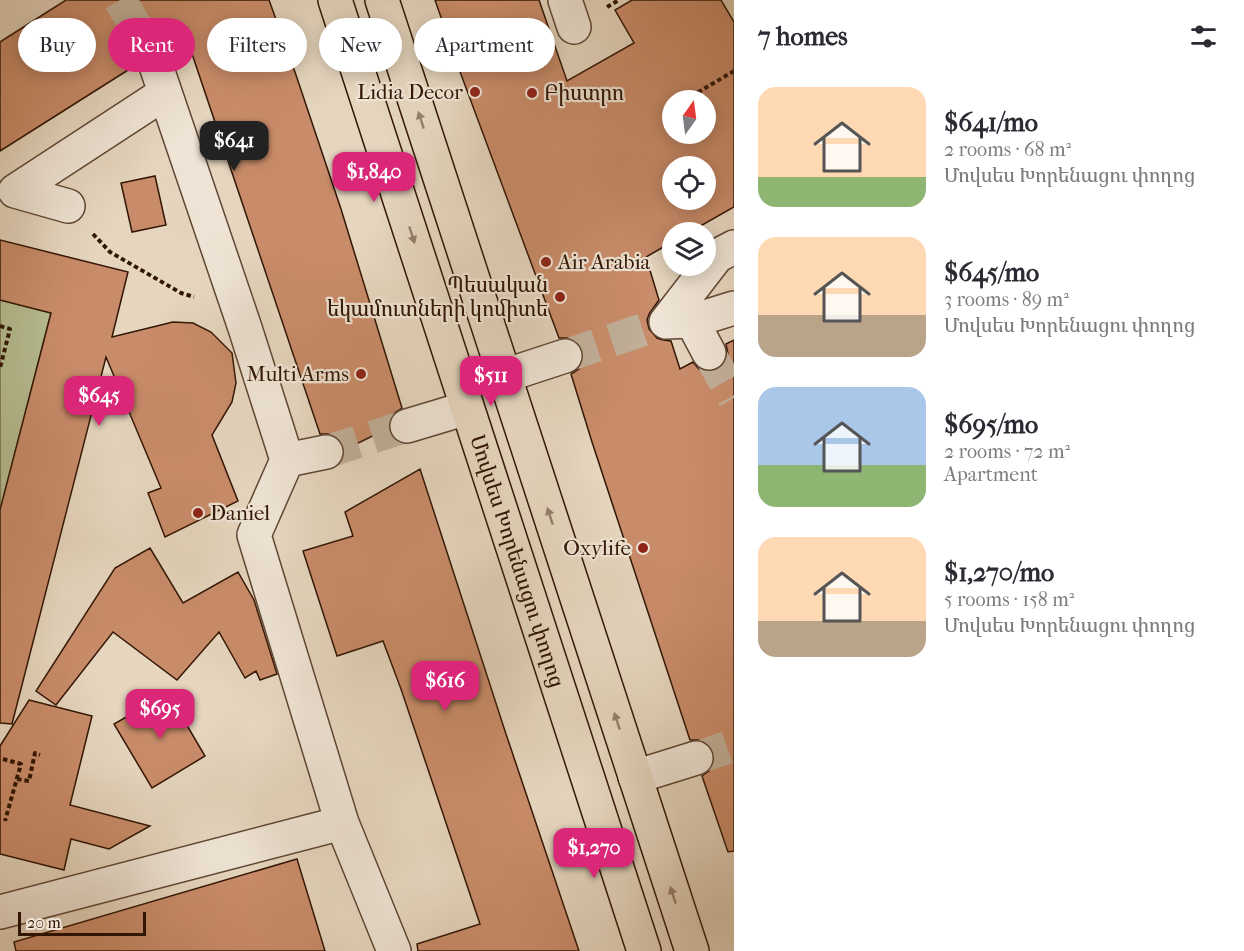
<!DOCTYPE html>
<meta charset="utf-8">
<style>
:root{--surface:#fff;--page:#f2f2f3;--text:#2b2b33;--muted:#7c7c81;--accent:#db2777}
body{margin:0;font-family:"IM FELL French Canon","Noto Serif Armenian",serif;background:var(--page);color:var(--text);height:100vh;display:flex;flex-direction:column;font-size:22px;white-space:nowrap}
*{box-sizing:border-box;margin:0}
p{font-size:20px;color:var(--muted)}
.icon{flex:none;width:33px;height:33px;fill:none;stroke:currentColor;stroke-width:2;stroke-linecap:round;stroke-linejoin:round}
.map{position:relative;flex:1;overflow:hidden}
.sheet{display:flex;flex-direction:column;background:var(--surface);width:510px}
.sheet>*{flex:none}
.guide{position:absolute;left:18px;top:18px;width:570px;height:54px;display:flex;gap:12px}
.needle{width:39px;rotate:14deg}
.controls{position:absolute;left:662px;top:90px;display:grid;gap:12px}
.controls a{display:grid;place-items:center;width:54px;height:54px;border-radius:50%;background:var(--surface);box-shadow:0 3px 15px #0003;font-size:30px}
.scale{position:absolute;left:18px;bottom:15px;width:128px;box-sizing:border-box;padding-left:6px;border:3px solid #321604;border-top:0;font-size:16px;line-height:21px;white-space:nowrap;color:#321604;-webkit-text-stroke:4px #efe4d5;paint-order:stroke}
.price{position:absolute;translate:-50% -51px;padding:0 14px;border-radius:12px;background:var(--accent);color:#fff;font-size:20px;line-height:39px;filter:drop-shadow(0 2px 3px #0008)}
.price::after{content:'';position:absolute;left:50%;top:36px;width:18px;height:14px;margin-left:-9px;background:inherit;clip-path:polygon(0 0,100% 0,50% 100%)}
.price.selected{background:#222;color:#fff}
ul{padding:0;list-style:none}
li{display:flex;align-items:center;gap:18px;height:150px;padding:0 24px}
li span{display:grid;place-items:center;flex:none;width:168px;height:120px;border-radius:18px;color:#555}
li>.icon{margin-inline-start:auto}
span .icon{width:72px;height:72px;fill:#fffc;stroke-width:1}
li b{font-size:26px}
h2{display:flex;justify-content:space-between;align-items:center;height:72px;padding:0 24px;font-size:26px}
.pill{padding:0 21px;border-radius:27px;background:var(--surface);box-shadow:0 3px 15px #0003;font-size:21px;line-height:54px}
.pill.selected{background:var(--accent);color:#fff}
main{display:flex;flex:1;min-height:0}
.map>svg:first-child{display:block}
</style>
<main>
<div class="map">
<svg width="734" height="951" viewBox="0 0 734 951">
<rect width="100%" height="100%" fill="#e6d6bf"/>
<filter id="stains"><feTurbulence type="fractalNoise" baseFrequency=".00333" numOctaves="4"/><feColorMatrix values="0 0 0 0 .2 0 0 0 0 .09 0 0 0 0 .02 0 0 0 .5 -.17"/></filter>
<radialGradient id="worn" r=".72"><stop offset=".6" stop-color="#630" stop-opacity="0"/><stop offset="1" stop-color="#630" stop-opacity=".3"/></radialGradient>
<!-- green -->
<path fill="#b6bd91" stroke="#746a4a" stroke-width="1.5" d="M 0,300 L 51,313 L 0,510 Z"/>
<!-- building -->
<path fill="#c98c6a" stroke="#321604" stroke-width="1.5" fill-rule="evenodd" d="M 66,0 L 269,0 L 296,75 L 341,209 L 402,408 L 393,414 L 389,421 L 389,428 L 344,450 L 340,439 L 331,434 L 320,434 L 185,33 L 167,44 L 164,40 L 156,36 L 145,37 L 138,42 L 134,50 L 136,65 L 0,151 L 0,42 Z
M 435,0 L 539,0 L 567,81 L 634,43 L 615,10 L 632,0 L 721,0 L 734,22 L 734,207 L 690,232 L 672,232 L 672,242 L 646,257 L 659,300 L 649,314 L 647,320 L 649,329 L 657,338 L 663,340 L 671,341 L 680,369 L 693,362 L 699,369 L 708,372 L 718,369 L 725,363 L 728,354 L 726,344 L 734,340 L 734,851 L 728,852 L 702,776 L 709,771 L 714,763 L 714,752 L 708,744 L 701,740 L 690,740 L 592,442 L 571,374 L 579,369 L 583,360 L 583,350 L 577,342 L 569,338 L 559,338 L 459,69 ZM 672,100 L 705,100 L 705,134 L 672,134 ZM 672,166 L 705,166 L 705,200 L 672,200 Z
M 155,176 L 166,225 L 132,232 L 121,183 Z
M 0,240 L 128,272 L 112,337 L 173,322 L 193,323 L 211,332 L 232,353 L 236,383 L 232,402 L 212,435 L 238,501 L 165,537 L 148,493 L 161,488 L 106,357 L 12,724 L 0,723 L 0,510 L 51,313 L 0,300 Z
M 420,469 L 505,731 L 579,951 L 418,951 L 417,944 L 480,924 L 401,689 L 383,641 L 337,656 L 303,551 L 353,536 L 345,512 Z
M 150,548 L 183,603 L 238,572 L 254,600 L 277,674 L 260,680 L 256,671 L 245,678 L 219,632 L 177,680 L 113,632 L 56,705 L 36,691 L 115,568 Z
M 168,693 L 205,756 L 152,788 L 114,724 Z
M 29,700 L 92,716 L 70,805 L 150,826 L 109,849 L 71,839 L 64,870 L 0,854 L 0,746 Z
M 297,859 L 325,951 L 16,951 L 14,942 Z"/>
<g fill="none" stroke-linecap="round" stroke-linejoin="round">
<!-- minor-tunnel -->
<path stroke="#c2b09a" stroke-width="33" stroke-dasharray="33 16" stroke-linecap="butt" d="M 120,0 L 152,54
M 709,353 L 734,398
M 565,356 L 666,322
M 326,452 L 407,426
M 696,758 L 734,745"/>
<defs>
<path id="minor" d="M 565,0 L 574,27
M 152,54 L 245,328 L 287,460
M 68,206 L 15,191 L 165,93
M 692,321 L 709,353
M 666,322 L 717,256 L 734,247
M 666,322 L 692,321 L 734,308
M 504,376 L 565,356
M 407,426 L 467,408
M 326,452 L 287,460 L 254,535 L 342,823 L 394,951
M 635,777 L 696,758
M 0,912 L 342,823"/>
<g id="major">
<path id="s1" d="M 335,0 L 644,951"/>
<path d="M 382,0 L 692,951"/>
</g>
</defs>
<!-- minor casing -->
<use href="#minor" stroke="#5f4633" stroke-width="36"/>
<!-- major casing -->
<use href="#major" stroke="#321604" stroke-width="36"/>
<!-- path -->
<path stroke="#321604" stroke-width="4" stroke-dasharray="4.5 3" stroke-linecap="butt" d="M 607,7 L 619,0
M 685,100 L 734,71
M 664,113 L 672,108
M 93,234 L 110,252 L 181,293 L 194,297
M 0,326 L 10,329 L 0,368
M 3,759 L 21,764 L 5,821
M 17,779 L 29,781 L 35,753 L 40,755"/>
<!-- minor -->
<use href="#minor" stroke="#efe4d5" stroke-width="33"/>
<!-- major -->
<use href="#major" stroke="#e6d6bf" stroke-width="33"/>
</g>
<!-- one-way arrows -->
<defs><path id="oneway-solid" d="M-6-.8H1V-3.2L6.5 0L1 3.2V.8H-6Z" transform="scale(1.5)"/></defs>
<g fill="#95806b">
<use href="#oneway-solid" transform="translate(421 120) rotate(-108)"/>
<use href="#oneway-solid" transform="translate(412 235) rotate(72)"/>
<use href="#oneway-solid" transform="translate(550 516) rotate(-108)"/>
<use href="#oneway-solid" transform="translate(617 721) rotate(-108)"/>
<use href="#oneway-solid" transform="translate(673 895) rotate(-108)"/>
</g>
<!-- markers -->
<g fill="#8f2418" stroke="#efe4d5" stroke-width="2">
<circle cx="475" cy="92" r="6"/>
<circle cx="532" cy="93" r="6"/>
<circle cx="546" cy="262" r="6"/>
<circle cx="560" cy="297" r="6"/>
<circle cx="361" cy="374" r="6"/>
<circle cx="198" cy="513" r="6"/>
<circle cx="643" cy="548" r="6"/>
</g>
<g text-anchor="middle" stroke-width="4.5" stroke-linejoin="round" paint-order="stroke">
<!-- poi labels -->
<g font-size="21" fill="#321604" stroke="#efe4d5" text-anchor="end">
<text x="463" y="99">Lidia Decor</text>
<text x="544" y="100" text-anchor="start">Բիստրո</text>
<text x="558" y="269" text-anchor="start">Air Arabia</text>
<text x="548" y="292">Պեսական<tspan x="548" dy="24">եկամուտների կոմիտե</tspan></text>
<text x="349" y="381">Multi Arms</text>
<text x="210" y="520" text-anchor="start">Daniel</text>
<text x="631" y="555">Oxylife</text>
</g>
<!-- street labels -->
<g font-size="21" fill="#321604" stroke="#efe4d5">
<text dy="7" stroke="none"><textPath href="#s1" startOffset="590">Մովսես Խորենացու փողոց</textPath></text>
</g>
</g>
<rect width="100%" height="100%" filter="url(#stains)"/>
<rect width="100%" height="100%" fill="url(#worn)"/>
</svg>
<div class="controls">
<a><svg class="needle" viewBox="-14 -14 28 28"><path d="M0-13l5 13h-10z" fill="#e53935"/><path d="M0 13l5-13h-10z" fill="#7c7c81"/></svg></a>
<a><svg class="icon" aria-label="locate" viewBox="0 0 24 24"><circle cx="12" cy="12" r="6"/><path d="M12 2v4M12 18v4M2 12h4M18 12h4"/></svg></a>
<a><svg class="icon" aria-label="layers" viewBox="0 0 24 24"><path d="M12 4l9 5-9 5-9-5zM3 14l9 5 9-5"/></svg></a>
</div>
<div class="scale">20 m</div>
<b class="price selected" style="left:234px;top:172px">$641</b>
<b class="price" style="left:374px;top:203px">$1,840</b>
<b class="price" style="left:491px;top:407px">$511</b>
<b class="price" style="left:99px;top:427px">$645</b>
<b class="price" style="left:445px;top:712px">$616</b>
<b class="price" style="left:160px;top:740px">$695</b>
<b class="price" style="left:594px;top:879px">$1,270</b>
<div class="guide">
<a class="pill">Buy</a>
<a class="pill selected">Rent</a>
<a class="pill">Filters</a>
<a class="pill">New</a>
<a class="pill">Apartment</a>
</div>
</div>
<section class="sheet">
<h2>7 homes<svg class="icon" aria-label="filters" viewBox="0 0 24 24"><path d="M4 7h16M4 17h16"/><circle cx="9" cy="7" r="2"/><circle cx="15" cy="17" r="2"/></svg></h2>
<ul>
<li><span style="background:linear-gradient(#ffd9b3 75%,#8fb573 0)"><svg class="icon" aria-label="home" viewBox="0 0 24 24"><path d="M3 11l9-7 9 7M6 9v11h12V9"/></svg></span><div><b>$641/mo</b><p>2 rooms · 68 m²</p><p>Մովսես Խորենացու փողոց</p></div></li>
<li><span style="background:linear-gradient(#ffd9b3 65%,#b9a48a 0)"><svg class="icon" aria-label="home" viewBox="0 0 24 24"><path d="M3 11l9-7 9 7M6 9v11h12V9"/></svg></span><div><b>$645/mo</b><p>3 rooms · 89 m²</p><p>Մովսես Խորենացու փողոց</p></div></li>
<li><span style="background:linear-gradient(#a9c7e8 65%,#8fb573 0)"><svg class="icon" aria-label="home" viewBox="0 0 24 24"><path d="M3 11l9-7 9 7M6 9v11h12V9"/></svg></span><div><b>$695/mo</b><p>2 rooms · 72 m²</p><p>Apartment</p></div></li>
<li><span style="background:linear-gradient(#ffd9b3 70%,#b9a48a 0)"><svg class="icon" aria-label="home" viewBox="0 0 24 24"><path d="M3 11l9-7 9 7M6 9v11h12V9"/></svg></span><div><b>$1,270/mo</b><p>5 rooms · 158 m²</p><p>Մովսես Խորենացու փողոց</p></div></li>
</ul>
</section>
</main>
